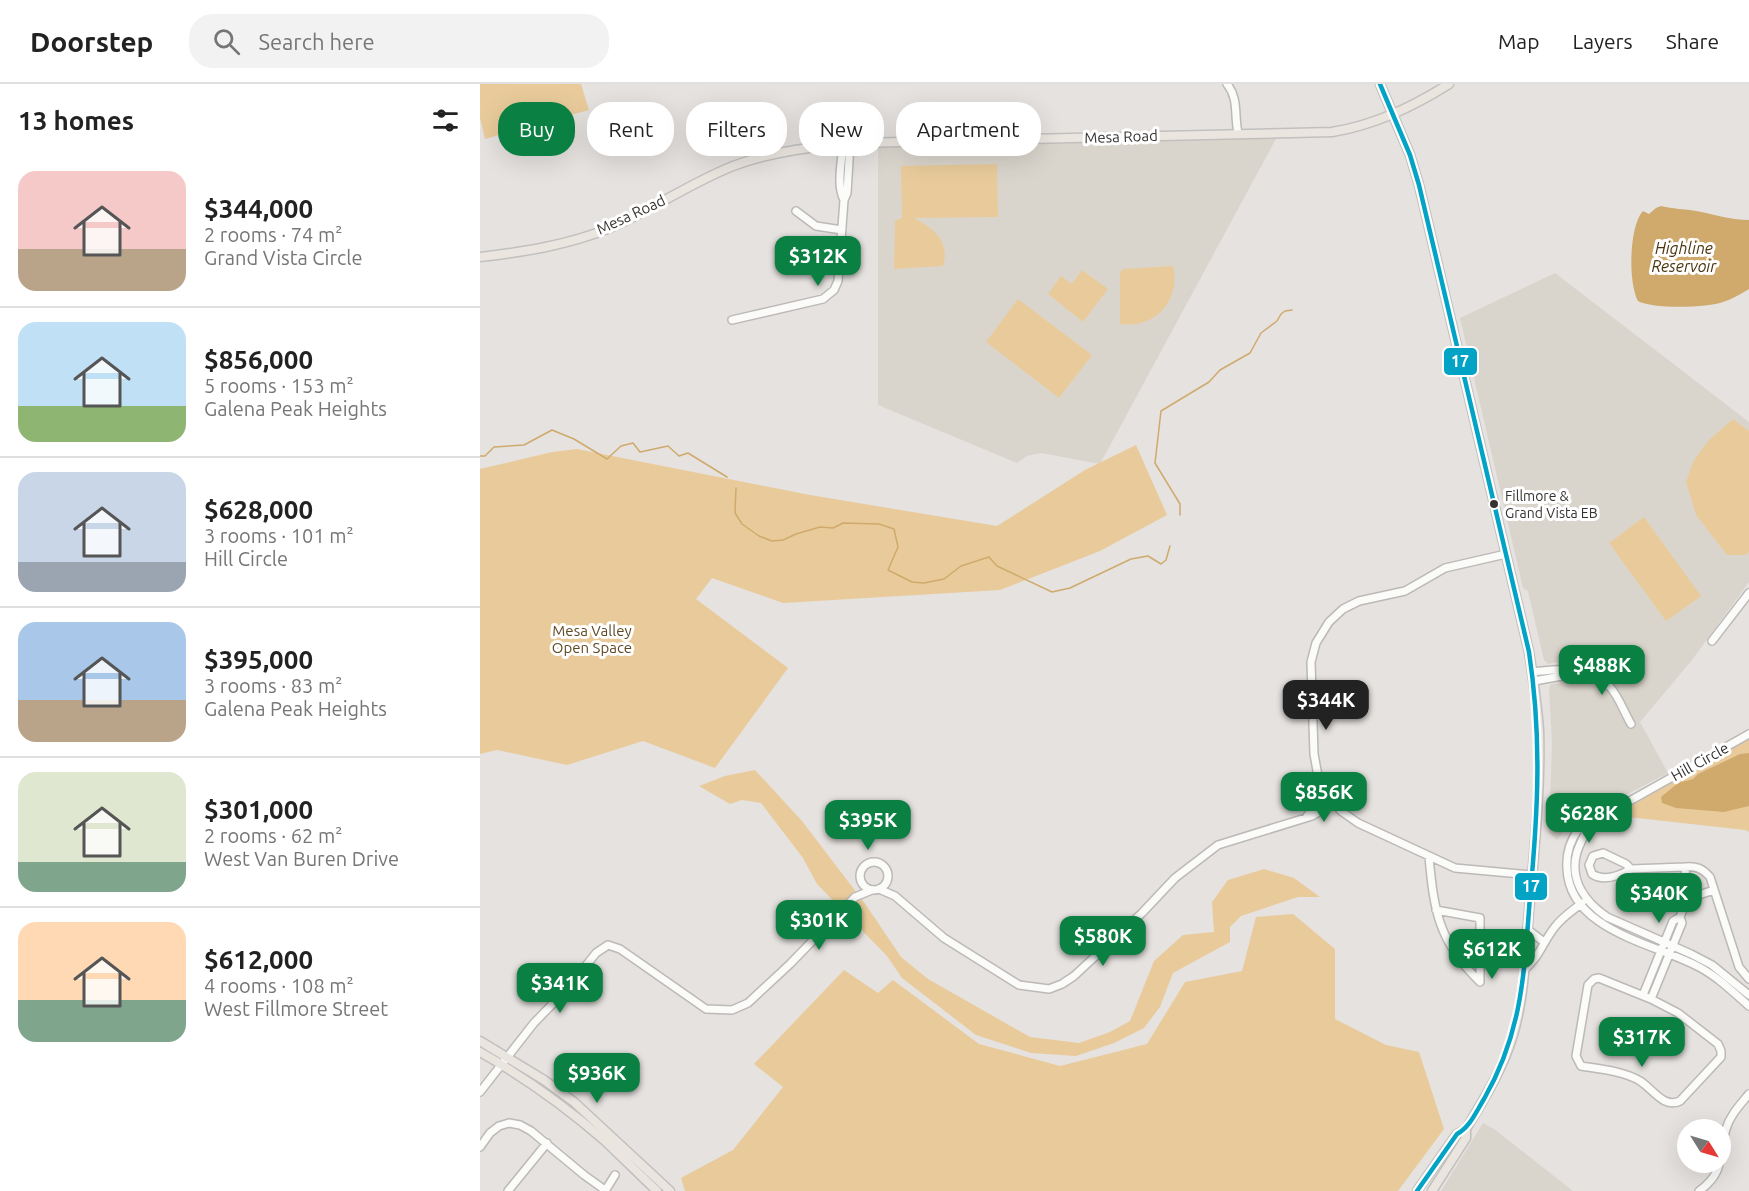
<!DOCTYPE html>
<meta charset="utf-8">
<style>
:root{--surface:#fff;--page:#f2f2f2;--text:#222;--muted:#767676;--line:#e0e0e0;--accent:#0b8043}
body{margin:0;font-family:Ubuntu,sans-serif;background:var(--page);color:var(--text);height:100vh;display:flex;flex-direction:column;font-size:22px;white-space:nowrap}
*{box-sizing:border-box;margin:0}
p{font-size:20px;color:var(--muted)}
.icon{flex:none;width:33px;height:33px;fill:none;stroke:currentColor;stroke-width:2;stroke-linecap:round;stroke-linejoin:round}
.map{position:relative;flex:1;overflow:hidden}
.side{display:flex;flex-direction:column;background:var(--surface);width:480px}
.side>*{flex:none}
.guide{position:absolute;left:18px;top:18px;width:570px;height:54px;display:flex;gap:12px}
.needle{width:39px;rotate:127deg}
.tools{position:absolute;left:1197px;top:1035px;display:grid;gap:12px}
.tools a{display:grid;place-items:center;width:54px;height:54px;border-radius:50%;background:var(--surface);box-shadow:0 6px 24px #0002;font-size:30px}
.price{position:absolute;translate:-50% -51px;padding:0 14px;border-radius:12px;background:var(--accent);color:#fff;font-size:20px;line-height:39px;filter:drop-shadow(0 2px 3px #0008)}
.price::after{content:'';position:absolute;left:50%;top:36px;width:18px;height:14px;margin-left:-9px;background:inherit;clip-path:polygon(0 0,100% 0,50% 100%)}
.price.on{background:#222;color:#fff}
ul{padding:0;list-style:none}
li{display:flex;align-items:center;gap:18px;height:150px;padding:0 18px}
li+li{border-top:2px solid var(--line)}
li span{display:grid;place-items:center;flex:none;width:168px;height:120px;border-radius:18px;color:#555}
li>.icon{margin-inline-start:auto}
span .icon{width:72px;height:72px;fill:#fffc;stroke-width:1}
li b{font-size:26px}
h2{display:flex;justify-content:space-between;align-items:center;height:72px;padding:0 18px;font-size:26px}
.tag{padding:0 21px;border-radius:24px;background:var(--surface);box-shadow:0 6px 24px #0002;font-size:21px;line-height:54px}
.tag.on{background:var(--accent);color:#fff}
header{display:flex;align-items:center;gap:36px;box-sizing:border-box;height:84px;padding:0 30px;background:var(--surface);border-bottom:2px solid var(--line)}
header strong{font-size:28px}
nav{display:flex;gap:33px;margin-inline-start:auto;font-size:21px}
.search{width:420px;height:54px;background:var(--page);display:flex;align-items:center;gap:15px;box-sizing:border-box;padding:0 21px;border-radius:24px;color:var(--muted);font-size:22px}
main{display:flex;flex:1;min-height:0}
.map>svg:first-child{display:block}
</style>
<header>
<strong>Doorstep</strong>
<div class="search"><svg class="icon" aria-label="search" viewBox="0 0 24 24"><circle cx="10" cy="10" r="6"/><path d="M15 15l6 6"/></svg>Search here</div>
<nav><a>Map</a><a>Layers</a><a>Share</a></nav>
</header>
<main>
<section class="side">
<h2>13 homes<svg class="icon" aria-label="filters" viewBox="0 0 24 24"><path d="M4 7h16M4 17h16"/><circle cx="9" cy="7" r="2"/><circle cx="15" cy="17" r="2"/></svg></h2>
<ul>
<li><span style="background:linear-gradient(#f6c9c9 65%,#b9a48a 0)"><svg class="icon" aria-label="home" viewBox="0 0 24 24"><path d="M3 11l9-7 9 7M6 9v11h12V9"/></svg></span><div><b>$344,000</b><p>2 rooms · 74 m²</p><p>Grand Vista Circle</p></div></li>
<li><span style="background:linear-gradient(#bfe0f5 70%,#8fb573 0)"><svg class="icon" aria-label="home" viewBox="0 0 24 24"><path d="M3 11l9-7 9 7M6 9v11h12V9"/></svg></span><div><b>$856,000</b><p>5 rooms · 153 m²</p><p>Galena Peak Heights</p></div></li>
<li><span style="background:linear-gradient(#c9d6e8 75%,#9aa5b1 0)"><svg class="icon" aria-label="home" viewBox="0 0 24 24"><path d="M3 11l9-7 9 7M6 9v11h12V9"/></svg></span><div><b>$628,000</b><p>3 rooms · 101 m²</p><p>Hill Circle</p></div></li>
<li><span style="background:linear-gradient(#a9c7e8 65%,#b9a48a 0)"><svg class="icon" aria-label="home" viewBox="0 0 24 24"><path d="M3 11l9-7 9 7M6 9v11h12V9"/></svg></span><div><b>$395,000</b><p>3 rooms · 83 m²</p><p>Galena Peak Heights</p></div></li>
<li><span style="background:linear-gradient(#dfe7d0 75%,#7fa58c 0)"><svg class="icon" aria-label="home" viewBox="0 0 24 24"><path d="M3 11l9-7 9 7M6 9v11h12V9"/></svg></span><div><b>$301,000</b><p>2 rooms · 62 m²</p><p>West Van Buren Drive</p></div></li>
<li><span style="background:linear-gradient(#ffd9b3 65%,#7fa58c 0)"><svg class="icon" aria-label="home" viewBox="0 0 24 24"><path d="M3 11l9-7 9 7M6 9v11h12V9"/></svg></span><div><b>$612,000</b><p>4 rooms · 108 m²</p><p>West Fillmore Street</p></div></li>
</ul>
</section>
<div class="map">
<svg width="1269" height="1107" viewBox="0 0 1269 1107">
<rect width="100%" height="100%" fill="#e5e2df"/>
<!-- built -->
<path fill="#dad5cc" d="M 797,53 L 620,380 L 561,369 L 547,372 L 537,379 L 398,321 L 398,62 Z
M 1075,189 L 1269,338 L 1269,498 L 1212,576 L 1160,638 L 1188,689 L 1082,744 L 1084,747 L 1077,756 L 1069,749 L 1072,658 L 1069,604 L 1071,600 L 1080,599 L 1078,578 L 1068,580 L 1064,576 L 1048,507 L 1043,504 L 980,234 Z
M 1003,1039 L 1014,1045 L 1093,1107 L 961,1107 Z"/>
<!-- green -->
<path fill="#e9cb9b" d="M 0,0 L 101,0 L 109,26 L 5,55 L 0,34 Z
M 517,80 L 518,133 L 433,134 C 452,142 471,158 463,182 L 414,185 L 415,137 L 422,134 L 421,82 Z
M 693,182 C 701,216 676,245 640,240 L 640,188 L 643,185 Z
M 602,186 L 628,205 L 603,238 L 568,210 L 581,192 L 592,200 Z
M 538,215 L 612,271 L 579,314 L 506,258 Z
M 1253,335 L 1269,347 L 1269,468 L 1266,471 L 1247,471 L 1216,431 L 1206,398 L 1213,378 L 1228,357 Z
M 656,361 L 687,431 L 620,467 L 520,506 L 303,519 L 232,494 L 216,515 L 308,584 L 235,684 L 163,657 L 87,681 L 17,666 L 0,670 L 0,385 L 72,368 L 97,365 L 330,411 L 517,442 L 605,386 Z
M 1164,433 L 1221,512 L 1186,537 L 1129,459 Z
M 1269,655 L 1269,748 L 1265,746 L 1130,731 Z
M 275,686 L 322,737 L 386,821 L 421,873 L 448,895 L 550,953 L 599,959 L 630,948 L 650,937 L 674,877 L 703,851 L 734,848 L 732,818 L 748,796 L 784,785 L 814,794 L 840,813 L 818,813 L 761,832 L 750,843 L 750,858 L 693,889 L 680,923 L 664,944 L 634,959 L 596,972 L 551,969 L 496,951 L 422,894 L 407,872 L 337,800 L 323,774 L 281,719 L 262,716 L 250,720 L 219,702 L 245,692 Z
M 813,830 L 855,865 L 855,935 L 906,961 L 939,968 L 964,1045 L 918,1107 L 205,1107 L 201,1094 L 253,1066 L 303,1003 L 274,980 L 364,886 L 398,909 L 413,896 L 499,960 L 580,982 L 667,960 L 705,898 L 762,887 L 776,833 Z"/>
<!-- water -->
<path fill="#cfaa6c" d="M 1181,122 C 1193,125 1204,125 1216,127 C 1234,130 1250,136 1269,136 L 1269,205 C 1261,210 1252,215 1243,218 C 1228,224 1171,225 1158,217 C 1148,199 1149,142 1163,127 L 1169,130 L 1176,124 Z
M 1269,669 L 1269,722 L 1244,728 L 1196,724 L 1182,719 L 1181,713 L 1198,699 L 1213,695 L 1218,690 L 1260,670 Z"/>
<g fill="none" stroke-linecap="round" stroke-linejoin="round">
<!-- stream -->
<path stroke="#cfaa6c" stroke-width="1.5" d="M 0,372 L 5,372 L 14,363 L 44,361 L 72,346 L 94,355 L 127,375 L 141,362 L 153,359 L 160,368 L 188,362 L 199,372 L 208,369 L 247,393
M 256,404 L 255,429 L 262,440 L 279,452 L 292,457 L 303,456 L 316,450 L 340,443 L 353,444 L 363,439 L 399,440 L 414,445 L 418,463 L 408,486 L 432,498 L 444,499 L 464,495 L 481,482 L 509,473 L 517,482 L 572,508 L 590,504 L 651,475 L 668,472 L 681,480 L 686,476 L 690,462
M 700,431 L 700,420 L 675,379 L 681,327 L 729,298 L 740,286 L 770,269 L 781,249 L 797,237 L 801,230 L 805,227 L 812,226"/>
<defs>
<path id="minor" d="M 747,0 C 759,15 754,31 758,49
M 363,60 C 362,77 356,101 364,116
M 316,127 L 336,142 L 362,146
M 252,236 L 343,215 L 354,206 L 358,197 L 364,116 L 367,109 L 370,60
M 1026,470 L 965,484 L 925,507 L 879,517 L 863,525 L 849,538 L 836,559 L 831,578 L 834,670 L 838,692 L 847,711 L 861,727 L 878,739 L 975,784 L 1052,791
M 1232,557 L 1269,509
M 1052,588 C 1079,585 1111,580 1130,603 C 1139,613 1144,628 1151,640
M 1054,597 L 1082,592 L 1088,586
M 1269,650 L 1098,746 C 1090,757 1086,771 1087,785 C 1090,847 1174,859 1219,883 C 1238,893 1253,908 1269,922
M 827,732 L 831,727 L 849,714
M 1108,741 C 1105,751 1100,759 1097,768 C 1089,796 1105,818 1127,833 L 1211,870 L 1232,881 L 1269,911
M 949,773 C 954,828 959,858 1000,898 L 1000,834 L 956,826
M380 792a14 14 0 1 1 28 0a14 14 0 1 1-28 0Z
M 1151,785 C 1139,792 1124,798 1112,790 L 1109,781 L 1113,772 L 1123,769 L 1146,780 L 1151,785 L 1205,783
M 399,805 L 415,812 L 464,854 L 539,901 L 569,905 L 582,900 L 594,892 L 662,829 L 695,794 L 738,761 L 832,732 L 853,719
M 1207,815 L 1234,806
M 1047,845 L 1064,858
M 1044,886 C 1060,872 1062,860 1074,844 C 1082,833 1092,827 1102,819
M 1119,894 L 1171,915 L 1198,929 L 1238,960 L 1241,967 L 1241,973 L 1200,1017 C 1184,1025 1173,1005 1160,997 C 1144,987 1119,985 1101,982 L 1096,972 L 1108,901 L 1114,895 Z
M 1163,911 L 1193,837 L 1200,833
M 1171,915 L 1202,839 L 1200,833 L 1207,815 L 1205,783 C 1216,782 1222,784 1230,793 L 1259,883 L 1269,895
M 0,1008 L 54,939 L 89,903 L 116,869 L 128,861 L 140,865 L 226,925 L 252,926 L 268,919 L 310,880 L 375,813 L 392,806
M 0,1063 L 10,1049 L 19,1042 L 29,1039 L 40,1041 L 51,1047 L 104,1091 L 125,1106
M 28,1107 L 67,1059
M 125,1107 L 135,1091
M 1219,1107 C 1246,1088 1238,1071 1246,1045 C 1250,1031 1260,1021 1269,1010"/>
<path id="major" d="M 900,0 L 930,71 L 939,101 L 1049,568 C 1053,594 1057,619 1059,646 C 1061,706 1054,768 1049,828 C 1045,869 1045,911 1033,951 C 1023,985 1004,1015 986,1045 L 986,1054 L 952,1107
M 0,173 C 44,168 88,161 130,144 C 172,126 210,99 253,82 C 293,67 337,62 379,59 L 852,48 C 895,41 932,23 969,0
M 0,957 L 64,996 L 94,1018 L 190,1107
M 0,968 C 44,993 86,1023 124,1056 C 142,1073 159,1090 177,1107
M 937,1107 L 977,1050 L 986,1045"/>
</defs>
<!-- minor casing -->
<use href="#minor" stroke="#bcb9b7" stroke-width="10"/>
<!-- major casing -->
<use href="#major" stroke="#c2c0bf" stroke-width="11"/>
<!-- minor -->
<use href="#minor" stroke="#fbfbfa" stroke-width="7"/>
<!-- major -->
<use href="#major" stroke="#eae5df" stroke-width="8"/>
<defs>
<path id="bus-1" d="M 900,0 L 930,71 L 939,101 L 1049,568 C 1062,653 1058,728 1050,813 C 1044,888 1043,947 1004,1015 C 996,1028 990,1043 977,1050 L 937,1107"/>
</defs>
<!-- bus-1 casing -->
<use href="#bus-1" stroke="#fff" stroke-width="9"/>
<!-- bus-1 -->
<use href="#bus-1" stroke="#03a3c6" stroke-width="4.5"/>
</g>
<!-- markers -->
<circle fill="#353331" stroke="#fff" stroke-width="2" cx="1014" cy="420" r="5"/>
<g text-anchor="middle" stroke-width="6" stroke-linejoin="round" paint-order="stroke">
<!-- bus labels -->
<g font-size="14" fill="#353331" stroke="#fff" text-anchor="start">
<text x="1025" y="417">Fillmore &amp;<tspan x="1025" dy="17">Grand Vista EB</tspan></text>
</g>
<!-- street labels -->
<g font-size="15" fill="#353331" stroke="#fff">
<text transform="translate(641 53) rotate(-2)" y="5">Mesa Road</text>
<text transform="translate(151 131) rotate(-25)" y="5">Mesa Road</text>
<text transform="translate(1220 678) rotate(-29)" y="5">Hill Circle</text>
</g>
<!-- park labels -->
<g font-size="15" fill="#5f4925" stroke="#fff">
<text x="112" y="552">Mesa Valley<tspan x="112" dy="17">Open Space</tspan></text>
</g>
<!-- water labels -->
<g font-size="16" font-style="italic" fill="#49340e" stroke="#fff">
<text x="1204" y="170">Highline<tspan x="1204" dy="18">Reservoir</tspan></text>
</g>
</g>
<g stroke="#fff" stroke-width="2">
<rect x="963" y="263" width="35" height="29" rx="6" fill="#03a3c6"/>
<rect x="1034" y="788" width="34" height="29" rx="6" fill="#03a3c6"/>
</g>
<g font-size="16" text-anchor="middle" font-weight="bold" fill="#fff">
<text x="980" y="283">17</text>
<text x="1051" y="808">17</text>
</g>
</svg>
<div class="tools">
<a><svg class="needle" viewBox="-14 -14 28 28"><path d="M0-13l5 13h-10z" fill="#e53935"/><path d="M0 13l5-13h-10z" fill="#767676"/></svg></a>
</div>
<b class="price" style="left:338px;top:203px">$312K</b>
<b class="price" style="left:1122px;top:612px">$488K</b>
<b class="price on" style="left:846px;top:647px">$344K</b>
<b class="price" style="left:844px;top:739px">$856K</b>
<b class="price" style="left:1109px;top:760px">$628K</b>
<b class="price" style="left:388px;top:767px">$395K</b>
<b class="price" style="left:1179px;top:840px">$340K</b>
<b class="price" style="left:339px;top:867px">$301K</b>
<b class="price" style="left:623px;top:883px">$580K</b>
<b class="price" style="left:1012px;top:896px">$612K</b>
<b class="price" style="left:80px;top:930px">$341K</b>
<b class="price" style="left:1162px;top:984px">$317K</b>
<b class="price" style="left:117px;top:1020px">$936K</b>
<div class="guide">
<a class="tag on">Buy</a>
<a class="tag">Rent</a>
<a class="tag">Filters</a>
<a class="tag">New</a>
<a class="tag">Apartment</a>
</div>
</div>
</main>
